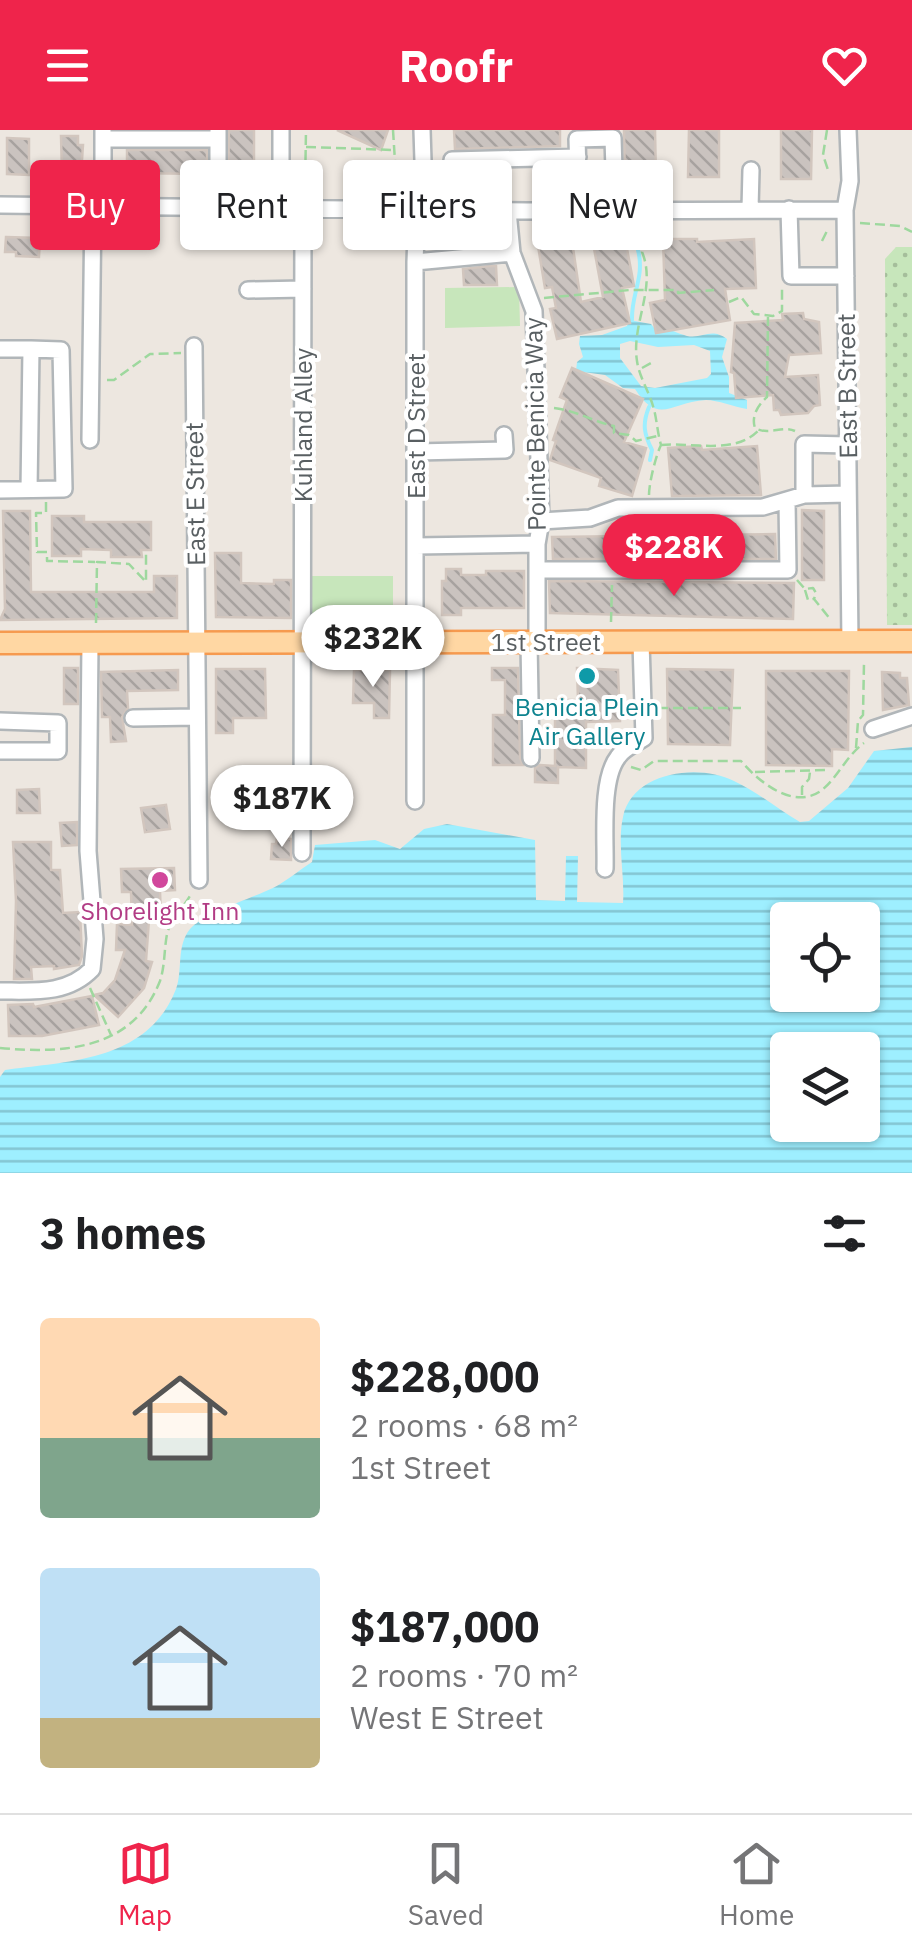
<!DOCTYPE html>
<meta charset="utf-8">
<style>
:root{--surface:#fff;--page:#f6f6f6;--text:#202124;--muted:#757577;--line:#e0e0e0;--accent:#ef244b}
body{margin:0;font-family:"IBM Plex Sans",sans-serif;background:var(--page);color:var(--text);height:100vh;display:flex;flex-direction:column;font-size:38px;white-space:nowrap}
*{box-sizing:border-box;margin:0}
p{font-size:32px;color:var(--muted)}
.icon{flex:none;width:55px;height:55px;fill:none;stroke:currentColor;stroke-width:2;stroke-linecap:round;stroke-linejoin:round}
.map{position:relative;height:1043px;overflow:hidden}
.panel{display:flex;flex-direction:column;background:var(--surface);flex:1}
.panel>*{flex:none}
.hud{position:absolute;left:30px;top:30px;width:852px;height:90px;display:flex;gap:20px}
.buttons{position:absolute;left:770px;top:772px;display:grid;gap:20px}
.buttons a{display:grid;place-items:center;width:110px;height:110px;border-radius:10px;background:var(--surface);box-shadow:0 2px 8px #0004;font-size:50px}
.price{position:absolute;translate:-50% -85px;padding:0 22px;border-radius:35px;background:#fff;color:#222;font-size:32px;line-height:65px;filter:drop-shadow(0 2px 5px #0008)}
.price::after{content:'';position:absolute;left:50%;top:60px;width:30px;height:22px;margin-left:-15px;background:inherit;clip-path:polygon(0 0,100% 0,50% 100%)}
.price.selected{background:var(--accent);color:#fff}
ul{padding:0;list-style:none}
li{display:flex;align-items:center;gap:30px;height:250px;padding:0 40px}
li span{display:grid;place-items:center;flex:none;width:280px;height:200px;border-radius:10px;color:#555}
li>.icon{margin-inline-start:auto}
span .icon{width:120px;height:120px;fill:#fffc;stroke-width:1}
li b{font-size:42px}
h2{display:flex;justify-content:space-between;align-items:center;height:120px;padding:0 40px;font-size:42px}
.pill{padding:0 35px;border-radius:10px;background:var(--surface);box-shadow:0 2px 8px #0004;font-size:35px;line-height:90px}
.pill.selected{background:var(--accent);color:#fff}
header{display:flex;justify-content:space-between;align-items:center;height:130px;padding:0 40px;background:var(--accent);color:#fff;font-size:45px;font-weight:700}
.tabs{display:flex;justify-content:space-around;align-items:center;height:140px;border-top:2px solid var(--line);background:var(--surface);font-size:28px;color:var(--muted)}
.tabs a{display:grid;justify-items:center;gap:5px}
.tabs .selected{color:var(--accent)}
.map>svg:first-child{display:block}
</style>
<header><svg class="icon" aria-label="menu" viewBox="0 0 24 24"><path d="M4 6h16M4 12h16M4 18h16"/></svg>Roofr<svg class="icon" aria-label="heart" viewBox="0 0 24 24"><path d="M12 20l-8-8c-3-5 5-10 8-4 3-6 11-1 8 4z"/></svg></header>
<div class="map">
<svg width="912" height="1043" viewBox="0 0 912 1043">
<defs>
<pattern id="grass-dots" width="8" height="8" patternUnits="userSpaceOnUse" patternTransform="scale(2.5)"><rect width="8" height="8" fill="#c7e6bb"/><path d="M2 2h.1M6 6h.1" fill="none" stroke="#a5be9b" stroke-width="1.8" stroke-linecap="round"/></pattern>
<pattern id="water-rules" width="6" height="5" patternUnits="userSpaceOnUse" patternTransform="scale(2.5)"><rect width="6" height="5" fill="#9eefff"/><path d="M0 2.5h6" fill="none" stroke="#84c5d2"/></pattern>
<pattern id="building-back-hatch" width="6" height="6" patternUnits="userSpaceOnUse" patternTransform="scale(2.5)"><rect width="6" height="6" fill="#cac3bf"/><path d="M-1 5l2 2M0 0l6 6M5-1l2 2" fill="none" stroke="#a7a29f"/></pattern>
</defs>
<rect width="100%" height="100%" fill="#ede7e0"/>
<!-- grass -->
<path fill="url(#grass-dots)" d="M 896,117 L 912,117 L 912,495 L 887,495 L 885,129 Z"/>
<!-- garden -->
<path fill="#c7e6bb" d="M 519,157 L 520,196 L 445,198 L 445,158 Z
M 310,446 L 393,446 L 393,488 L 310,487 Z"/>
<!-- water -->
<path fill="url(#water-rules)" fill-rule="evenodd" d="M 629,190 L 651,194 L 655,199 C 669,197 675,203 687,206 C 703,209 711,197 727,209 L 722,227 L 729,247 L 729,263 L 747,270 L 747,279 C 734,277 718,270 706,270 C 670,272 659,296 635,259 L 623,258 L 605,245 L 576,241 L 577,232 L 583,227 L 579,214 L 580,206 L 602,205 L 627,196 ZM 630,211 L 658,217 L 694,215 L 710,221 L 711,244 L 707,248 L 655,258 L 641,256 L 620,228 L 620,214 Z
M 912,617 L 912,1043 L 0,1043 L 0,947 L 5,940 C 70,931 148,931 176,859 C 183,840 176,816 190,799 C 204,783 252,768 273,758 C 287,751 299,740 312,732 L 315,715 L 375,710 L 400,719 L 424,699 L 447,694 L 535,710 L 536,770 L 565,771 L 566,726 L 578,726 L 577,772 L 623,773 C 625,746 617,714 623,687 C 632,642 698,633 734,651 C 758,662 777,679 800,692 L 809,691 L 848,658 L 874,621 ZM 862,790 L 862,865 L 788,865 L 788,790 ZM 862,920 L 862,995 L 788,995 L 788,920 Z"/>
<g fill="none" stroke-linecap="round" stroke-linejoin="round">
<!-- stream -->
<path stroke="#9eefff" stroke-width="4" d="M 632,190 C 631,164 645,147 638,120
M 649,277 C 642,294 644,304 652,320 L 650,330"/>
</g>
<!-- building -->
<path fill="url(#building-back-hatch)" stroke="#d2c6be" stroke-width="2.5" d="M 229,0 L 254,0 L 254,53 L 228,53 Z
M 337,0 L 388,0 L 381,20 Z
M 454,0 L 560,0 L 560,16 L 455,19 Z
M 624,0 L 655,0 L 656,47 L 625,48 Z
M 689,0 L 719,0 L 719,47 L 688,47 Z
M 781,0 L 812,0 L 811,49 L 781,49 Z
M 61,6 L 78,6 L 78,15 L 83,15 L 81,45 L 62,45 Z
M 7,8 L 29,9 L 29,45 L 7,44 Z
M 127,20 L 207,20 L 207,44 L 127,43 Z
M 6,107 L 40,108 L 39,127 L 16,126 L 16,122 L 5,122 Z
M 625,108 L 634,156 L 622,158 L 630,193 L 557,209 L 550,179 L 556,178 L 552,157 L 545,158 L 538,116 L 572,111 L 581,172 L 603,167 L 593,113 Z
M 663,109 L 697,109 L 697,112 L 754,109 L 756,158 L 725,159 L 730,190 L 656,203 L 650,173 L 665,170 Z
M 490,136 L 496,136 L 497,155 L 464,155 L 463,139 Z
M 803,183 L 804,189 L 819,192 L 821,223 L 789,225 L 785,247 L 818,245 L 820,275 L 814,276 L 808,283 L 781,285 L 779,280 L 774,280 L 773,265 L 736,268 L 734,243 L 731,242 L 735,193 L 783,190 L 782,184 Z
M 572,238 L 643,269 L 624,312 L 646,318 L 632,366 L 599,356 L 601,348 L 550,330 L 556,311 L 553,310 L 567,270 L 560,267 Z
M 701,316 L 702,320 L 757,316 L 761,365 L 672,366 L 668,318 Z
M 802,380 L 824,381 L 824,450 L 802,450 Z
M 3,381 L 30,381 L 31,462 L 154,462 L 154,446 L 177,446 L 177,488 L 0,490 L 5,479 Z
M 52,386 L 84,386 L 84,392 L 151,392 L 151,420 L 141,420 L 142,427 L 111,427 L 111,420 L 81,419 L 81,426 L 52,426 Z
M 775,404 L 776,429 L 553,429 L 552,407 Z
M 215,423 L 241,423 L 241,453 L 274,454 L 274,450 L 291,450 L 291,488 L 216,487 Z
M 446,439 L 461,439 L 461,445 L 486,445 L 486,441 L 524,441 L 524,478 L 461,478 L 461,485 L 442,485 L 442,451 L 446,451 Z
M 549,451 L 794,453 L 793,489 L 550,483 Z
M 64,538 L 78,538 L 78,574 L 64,574 Z
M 492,538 L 518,538 L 520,628 L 523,635 L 493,635 L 493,585 L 505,585 L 505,550 L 492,550 Z
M 577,538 L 618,540 L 620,591 L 586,592 L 586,638 L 558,637 L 558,653 L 535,652 L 535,638 L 540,635 L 555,636 L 555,570 L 578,570 Z
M 216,539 L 265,539 L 266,588 L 233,588 L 233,603 L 216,603 Z
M 667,539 L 733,540 L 730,615 L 668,614 Z
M 178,540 L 178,560 L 127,561 L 128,578 L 122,587 L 126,611 L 111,612 L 110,587 L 102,587 L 101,542 Z
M 354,540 L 390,540 L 389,588 L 374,588 L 374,573 L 353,573 Z
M 766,541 L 849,541 L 848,620 L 832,619 L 832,636 L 766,635 Z
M 882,542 L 900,543 L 900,548 L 907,548 L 909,575 L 883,580 Z
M 39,659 L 40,683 L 17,683 L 17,660 Z
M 166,675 L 170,699 L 145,702 L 141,678 Z
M 77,692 L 77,715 L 62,716 L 60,693 Z
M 277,708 L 291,709 L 291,730 L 271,729 L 272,714 L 276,714 Z
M 13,712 L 51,712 L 51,740 L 60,740 L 63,783 L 80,782 L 82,826 L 79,835 L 54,839 L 54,836 L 31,837 L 32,849 L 14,849 L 16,771 Z
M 174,738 L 175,760 L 160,761 L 161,790 L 149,790 L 146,831 L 152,832 L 144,858 L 118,887 L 94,865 L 103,863 L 115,850 L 125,820 L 116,820 L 117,794 L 132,795 L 131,762 L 122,762 L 121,739 Z
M 92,866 L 99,895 L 42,906 L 9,906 L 8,875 L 33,874 L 34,877 Z"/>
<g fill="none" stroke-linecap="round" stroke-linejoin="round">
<defs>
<path id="minor" d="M 103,0 L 103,75
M 848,0 L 850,51 L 845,80 L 850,512
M 218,1 L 218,47
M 613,8 L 614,40 L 578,42 L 577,9 Z
M 103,9 L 218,9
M 452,30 L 578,27
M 596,41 L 598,81
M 0,75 L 527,81 L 845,80
M 281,77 L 281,0
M 750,79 L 751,40
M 789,79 L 791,146 L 846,146
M 508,81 L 512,123 L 534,181 L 541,391 L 537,414 L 537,512
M 415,132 L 512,123
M 248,160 L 303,159
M 194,216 L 199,750
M 0,219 L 31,219 L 29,360
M 90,310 L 93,75
M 416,322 L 505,320 L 504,305
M 0,360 L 64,359 L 61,220 L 31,219
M 804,365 L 804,314 L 848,315
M 541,391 L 590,388 L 618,378 L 763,377 L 804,365 L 848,364
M 416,416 L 537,414
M 537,440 L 788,440 L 787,371
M 529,512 L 531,628
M 133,588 L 197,587
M 0,591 L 58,593 L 58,621 L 0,621
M 873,599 L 912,586
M 415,671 L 415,132 L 417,79 L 424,62 L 422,0
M 260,676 L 303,677
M 302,723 L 303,77
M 605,739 C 606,710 600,650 618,627 C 624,618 635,614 644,608 L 641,512
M 0,861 C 33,861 67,865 92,839 L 95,809 L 88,721 L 90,513"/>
<path id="major" d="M 0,513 L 912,511"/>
</defs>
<!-- minor casing -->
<use href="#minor" stroke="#b1b6b9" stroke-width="20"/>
<!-- major casing -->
<use href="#major" stroke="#f69a4f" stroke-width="25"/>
<!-- path -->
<path stroke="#9ed89e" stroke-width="2.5" stroke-dasharray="10 5" stroke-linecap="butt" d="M 393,0 L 397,63
M 827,0 L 823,25 L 829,43
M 306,17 L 394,20
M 305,60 L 306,0
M 860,93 L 900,96 L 912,102
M 822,111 L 828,99
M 544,168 L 630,160 L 678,160 L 678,163 L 714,160
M 729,172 L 741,167 L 754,184 L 773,186 L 782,181 L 782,159
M 768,186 L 767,267 C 758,275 751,286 755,298 C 769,306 782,295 795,301
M 642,238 L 653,232
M 107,250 L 114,250 L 150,224 L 181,223
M 554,278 C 578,281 591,291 614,296 L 614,303 L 629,305 L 636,311 L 657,306
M 661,315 C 692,312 734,325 758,301
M 649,365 C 649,353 656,325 661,315 C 657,301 657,289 653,276 C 649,262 639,246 637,231 C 631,194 657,158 642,122 L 658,97
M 46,372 L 46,383 L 36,383 L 37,422 L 47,422 L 47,431 L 95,432
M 613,426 L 613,399
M 797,450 L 805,459 L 813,458 L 816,463 L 814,469 L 831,490
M 805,460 L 808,470 L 813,469
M 611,492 L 612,455
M 96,493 L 97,432 L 129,434 L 146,452 L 146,424
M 658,578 L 741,578
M 856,618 L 858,591 L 863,585 L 864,533
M 631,637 L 641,640 L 654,631 L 741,631 C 759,652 794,681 822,660 C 838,647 847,625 864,613
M 755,642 L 828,640
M 802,665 L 802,657 L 809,649 L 810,642
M 90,858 L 111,905
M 0,918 C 64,924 133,920 160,851 C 165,836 164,820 167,804 C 170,791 184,777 191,764"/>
<!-- minor -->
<use href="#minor" stroke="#fff" stroke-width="15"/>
<!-- major -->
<use href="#major" stroke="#ffd7a3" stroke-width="20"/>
</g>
<!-- markers -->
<circle fill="#0f9aa8" stroke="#fff" stroke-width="4" cx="587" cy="546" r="10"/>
<circle fill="#d1479c" stroke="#fff" stroke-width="4" cx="160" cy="750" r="10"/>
<g text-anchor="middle" stroke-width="8" stroke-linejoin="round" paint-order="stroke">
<!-- street labels -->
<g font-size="25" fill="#595f62" stroke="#fff">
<text transform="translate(847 256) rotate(-91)" y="9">East B Street</text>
<text transform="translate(535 294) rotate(-91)" y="9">Pointe Benicia Way</text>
<text transform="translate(303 295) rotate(-90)" y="9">Kuhland Alley</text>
<text transform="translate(416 296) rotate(-90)" y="9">East D Street</text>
<text transform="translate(195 364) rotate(-91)" y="9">East E Street</text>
<text x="546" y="521">1st Street</text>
</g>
<!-- culture labels -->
<g font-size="25" fill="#0d838f" stroke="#fff">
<text x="587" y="586">Benicia Plein<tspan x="587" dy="29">Air Gallery</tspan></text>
</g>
<!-- hotel labels -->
<g font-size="25" fill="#b23c85" stroke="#fff">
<text x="160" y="790">Shorelight Inn</text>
</g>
</g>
</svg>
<div class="buttons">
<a><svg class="icon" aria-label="locate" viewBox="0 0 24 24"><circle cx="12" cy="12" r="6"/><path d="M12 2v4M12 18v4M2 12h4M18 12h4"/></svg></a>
<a><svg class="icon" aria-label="layers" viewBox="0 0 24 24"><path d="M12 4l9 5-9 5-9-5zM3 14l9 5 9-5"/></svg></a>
</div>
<b class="price selected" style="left:674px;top:469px">$228K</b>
<b class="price" style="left:373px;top:560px">$232K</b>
<b class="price" style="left:282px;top:720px">$187K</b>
<div class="hud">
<a class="pill selected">Buy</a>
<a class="pill">Rent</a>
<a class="pill">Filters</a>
<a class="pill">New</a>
</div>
</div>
<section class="panel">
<h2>3 homes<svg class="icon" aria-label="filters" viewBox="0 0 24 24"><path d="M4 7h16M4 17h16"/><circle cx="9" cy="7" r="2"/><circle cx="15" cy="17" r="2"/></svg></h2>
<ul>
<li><span style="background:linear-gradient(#ffd9b3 60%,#7fa58c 0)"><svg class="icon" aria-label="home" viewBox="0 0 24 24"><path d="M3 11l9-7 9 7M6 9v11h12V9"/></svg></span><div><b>$228,000</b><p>2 rooms · 68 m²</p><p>1st Street</p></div></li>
<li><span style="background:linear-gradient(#bfe0f5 75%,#c2b280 0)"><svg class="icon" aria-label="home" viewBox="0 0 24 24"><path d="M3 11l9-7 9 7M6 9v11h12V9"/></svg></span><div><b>$187,000</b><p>2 rooms · 70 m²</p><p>West E Street</p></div></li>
</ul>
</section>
<nav class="tabs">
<a class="selected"><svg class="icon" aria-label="map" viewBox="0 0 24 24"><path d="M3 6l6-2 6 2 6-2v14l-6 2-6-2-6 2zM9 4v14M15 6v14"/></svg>Map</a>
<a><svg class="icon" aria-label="saved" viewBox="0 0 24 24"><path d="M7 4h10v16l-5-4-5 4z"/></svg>Saved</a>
<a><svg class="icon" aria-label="home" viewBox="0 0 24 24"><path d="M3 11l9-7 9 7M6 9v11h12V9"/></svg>Home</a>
</nav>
